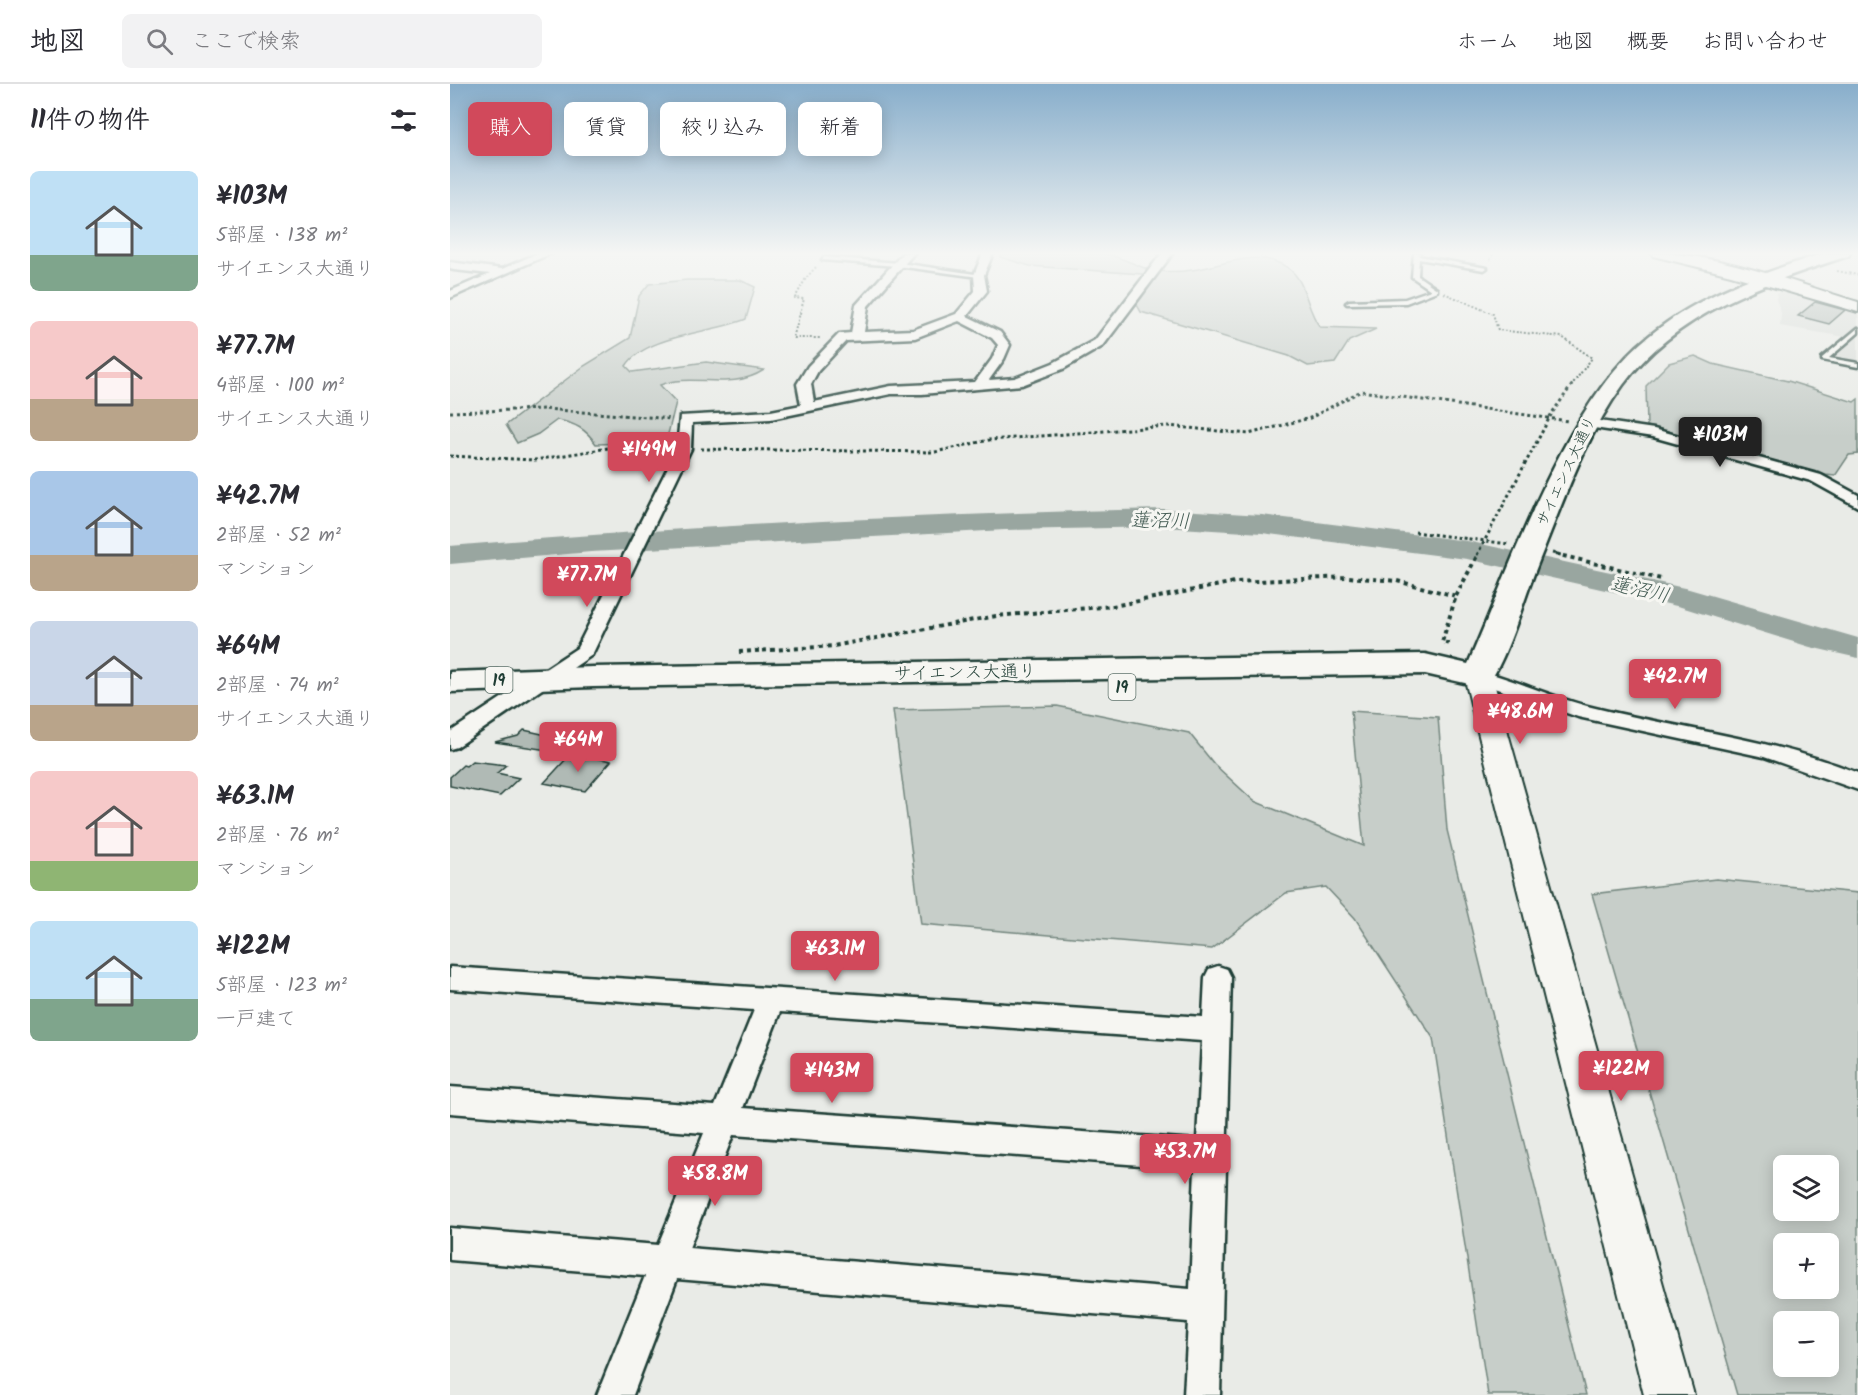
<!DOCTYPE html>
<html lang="ja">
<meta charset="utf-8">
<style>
:root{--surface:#fff;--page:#f2f2f3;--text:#2b2b33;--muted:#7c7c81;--line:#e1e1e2;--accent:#d1495b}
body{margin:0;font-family:Kalam,"Klee One",sans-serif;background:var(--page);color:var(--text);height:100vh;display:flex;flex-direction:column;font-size:22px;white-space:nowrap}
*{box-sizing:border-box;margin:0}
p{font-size:20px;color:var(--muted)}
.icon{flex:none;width:33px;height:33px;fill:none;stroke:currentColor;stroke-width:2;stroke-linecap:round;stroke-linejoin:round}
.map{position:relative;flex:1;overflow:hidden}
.sheet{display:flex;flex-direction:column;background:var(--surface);width:450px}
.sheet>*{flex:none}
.banner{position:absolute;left:18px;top:18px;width:570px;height:54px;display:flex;gap:12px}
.fabs{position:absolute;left:1323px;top:1071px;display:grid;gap:12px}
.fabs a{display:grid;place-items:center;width:66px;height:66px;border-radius:9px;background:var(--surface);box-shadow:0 3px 15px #0003;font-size:30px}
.price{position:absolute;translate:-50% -51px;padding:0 14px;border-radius:6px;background:var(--accent);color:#fff;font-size:20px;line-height:39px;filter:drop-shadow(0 2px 3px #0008)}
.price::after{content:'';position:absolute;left:50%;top:36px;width:18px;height:14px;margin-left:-9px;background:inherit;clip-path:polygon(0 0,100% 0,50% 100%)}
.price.current{background:#222;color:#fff}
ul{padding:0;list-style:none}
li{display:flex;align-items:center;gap:18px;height:150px;padding:0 30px}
li span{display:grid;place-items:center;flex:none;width:168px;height:120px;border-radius:9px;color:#555}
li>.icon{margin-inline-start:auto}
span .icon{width:72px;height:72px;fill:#fffc;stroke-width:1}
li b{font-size:26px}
h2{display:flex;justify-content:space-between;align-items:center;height:72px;padding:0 30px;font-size:26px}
.pill{padding:0 21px;border-radius:9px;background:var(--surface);box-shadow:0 3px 15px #0003;font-size:21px;line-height:54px}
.pill.current{background:var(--accent);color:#fff}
header{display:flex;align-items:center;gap:36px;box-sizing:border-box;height:84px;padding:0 30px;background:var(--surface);border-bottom:2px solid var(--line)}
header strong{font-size:28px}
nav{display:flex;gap:33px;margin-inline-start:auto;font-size:21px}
.search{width:420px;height:54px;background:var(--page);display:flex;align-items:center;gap:15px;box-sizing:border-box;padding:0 21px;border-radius:9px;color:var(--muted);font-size:22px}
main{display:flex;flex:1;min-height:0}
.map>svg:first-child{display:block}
</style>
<header>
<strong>地図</strong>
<div class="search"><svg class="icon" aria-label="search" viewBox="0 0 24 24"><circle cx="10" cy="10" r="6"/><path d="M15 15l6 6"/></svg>ここで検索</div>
<nav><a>ホーム</a><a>地図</a><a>概要</a><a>お問い合わせ</a></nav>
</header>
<main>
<section class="sheet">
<h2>11件の物件<svg class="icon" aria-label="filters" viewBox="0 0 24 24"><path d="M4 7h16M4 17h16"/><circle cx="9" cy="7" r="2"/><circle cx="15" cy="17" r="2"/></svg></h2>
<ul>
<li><span style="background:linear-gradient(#bfe0f5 70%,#7fa58c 0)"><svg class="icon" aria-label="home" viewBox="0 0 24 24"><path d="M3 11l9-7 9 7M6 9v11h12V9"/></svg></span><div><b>¥103M</b><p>5部屋 · 138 m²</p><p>サイエンス大通り</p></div></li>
<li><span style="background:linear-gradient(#f6c9c9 65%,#b9a48a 0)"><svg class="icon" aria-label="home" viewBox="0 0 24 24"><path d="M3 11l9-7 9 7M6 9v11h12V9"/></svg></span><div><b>¥77.7M</b><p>4部屋 · 100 m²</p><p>サイエンス大通り</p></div></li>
<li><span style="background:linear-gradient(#a9c7e8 70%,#b9a48a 0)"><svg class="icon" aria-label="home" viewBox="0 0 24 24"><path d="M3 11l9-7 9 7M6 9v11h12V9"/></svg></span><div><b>¥42.7M</b><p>2部屋 · 52 m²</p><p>マンション</p></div></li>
<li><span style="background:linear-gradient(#c9d6e8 70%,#b9a48a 0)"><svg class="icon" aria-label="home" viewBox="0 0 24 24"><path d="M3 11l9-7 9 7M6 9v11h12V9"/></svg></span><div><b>¥64M</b><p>2部屋 · 74 m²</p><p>サイエンス大通り</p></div></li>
<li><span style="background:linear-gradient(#f6c9c9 75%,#8fb573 0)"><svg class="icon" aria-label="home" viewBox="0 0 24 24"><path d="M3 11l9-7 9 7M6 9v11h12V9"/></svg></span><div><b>¥63.1M</b><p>2部屋 · 76 m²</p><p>マンション</p></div></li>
<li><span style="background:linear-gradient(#bfe0f5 65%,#7fa58c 0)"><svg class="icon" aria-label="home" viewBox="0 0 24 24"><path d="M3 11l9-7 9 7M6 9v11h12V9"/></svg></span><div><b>¥122M</b><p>5部屋 · 123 m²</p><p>一戸建て</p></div></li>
</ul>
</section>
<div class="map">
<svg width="1408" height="1311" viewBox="0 0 1408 1311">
<rect width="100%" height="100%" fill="#e9ebe7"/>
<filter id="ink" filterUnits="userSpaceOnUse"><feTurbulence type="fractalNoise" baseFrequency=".0167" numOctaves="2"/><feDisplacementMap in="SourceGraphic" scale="12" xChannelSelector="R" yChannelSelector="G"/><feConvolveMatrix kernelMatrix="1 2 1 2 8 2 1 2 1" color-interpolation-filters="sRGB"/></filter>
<g filter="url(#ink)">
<!-- built -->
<path fill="#d8dcd8" d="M 1336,204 L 1408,227 L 1408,279 L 1379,273 L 1401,254 L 1330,242 L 1331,229 L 1326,215 L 1328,208 Z"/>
<!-- green -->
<path fill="#c7cec9" stroke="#73867e" stroke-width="1.5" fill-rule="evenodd" d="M 553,169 C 581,169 628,165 653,169 C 667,172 679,178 692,183 C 704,189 729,188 742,186 C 771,182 802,166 831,180 C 858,192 854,223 870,243 L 926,245 L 899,257 L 885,279 L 858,282 L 839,272 L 691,228 L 686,219 L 692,190 L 580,182 L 550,173 Z
M 237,196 L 290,196 L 305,203 L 296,235 C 263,249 195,251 176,282 L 182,288 L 256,278 L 314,286 C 280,308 243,288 210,301 L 226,318 L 216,358 L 146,360 C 136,345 125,339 107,336 L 88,350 L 67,359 L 56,341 L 134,282 L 180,254 L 189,212 L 199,200 Z
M 1245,272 L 1263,280 L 1338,297 L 1404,318 L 1408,315 L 1408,370 L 1399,371 L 1385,392 L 1376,391 L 1197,342 L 1196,302 L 1219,279 Z
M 607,622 L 739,649 L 764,680 L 804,717 L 914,762 L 901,627 L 988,633 L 997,746 L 1136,1311 L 1038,1311 L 983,954 L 905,834 L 876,803 L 836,809 L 762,865 L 471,840 L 443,626 Z
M 1266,795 L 1408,809 L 1408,1311 L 1287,1311 L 1142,810 ZM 1334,1082 L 1378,1082 L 1378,1126 L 1334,1126 ZM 1334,1160 L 1378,1160 L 1378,1204 L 1334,1204 ZM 1334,1238 L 1378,1238 L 1378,1282 L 1334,1282 Z"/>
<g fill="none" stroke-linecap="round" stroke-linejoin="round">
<!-- river -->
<path fill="#99a6a0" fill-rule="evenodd" d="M 713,425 L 812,431 L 1017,457 L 1239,505 L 1408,554 L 1408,574 L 1360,563 L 1231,523 L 1017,475 L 812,449 L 713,443 L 555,446 L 141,468 L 0,480 L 0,462 C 237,442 475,430 713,425 Z"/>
</g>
<!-- building -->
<path fill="#b0bab5" stroke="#1f3d34" stroke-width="1.5" d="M 1365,218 L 1395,226 L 1379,240 L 1348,232 Z
M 74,646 L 119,656 L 117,669 L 45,658 L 68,652 Z
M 130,671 L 161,677 L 135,707 L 94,699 L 117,674 L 126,676 Z
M 22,677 L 56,681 L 47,689 L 69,694 L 50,712 L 0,702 L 0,693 L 13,681 L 16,682 Z"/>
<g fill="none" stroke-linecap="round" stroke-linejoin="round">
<defs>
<path id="lane" d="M 964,169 L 970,169 L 969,172 L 1037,184 L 1034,186 L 969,175 L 968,192 L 987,205 L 987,207 L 956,219 L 897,220 L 896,219 L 899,217 L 955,215 L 981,206 L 962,193 Z
M 374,173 L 450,179 L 532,191 L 529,193 L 447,182 L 372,176 Z
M 1408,244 L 1408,249 L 1379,274 L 1408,279 L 1408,283 L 1372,276 L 1372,274 Z"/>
<path id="street" d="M 88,169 L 102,169 L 0,214 L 0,207 L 40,190 L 4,186 L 0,185 L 0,178 L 52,185 Z
M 453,169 L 464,169 L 418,222 L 414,248 L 463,246 L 506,230 L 525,207 L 524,191 L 533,169 L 543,169 L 534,191 L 537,207 L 517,232 L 550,248 L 560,261 L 554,275 L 539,296 L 565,294 L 603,279 L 645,256 L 712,169 L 723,169 L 653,262 L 613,285 L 572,301 L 472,310 L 441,310 L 321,335 L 242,339 L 241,365 L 142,571 L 7,663 L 0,665 L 0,648 L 127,564 L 227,365 L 230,332 L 321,327 L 351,321 L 347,300 L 358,282 L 389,250 L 401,249 L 406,221 ZM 509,237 L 542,254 L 548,261 L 542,275 L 525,298 L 441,302 L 364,318 L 361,300 L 368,287 L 396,257 L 465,254 Z
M 1136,335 L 1204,345 L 1371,391 L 1408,411 L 1408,423 L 1361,397 L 1203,353 L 1131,342 L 1129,339 Z
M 1028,586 C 1065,596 1100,612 1137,622 C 1228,645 1320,654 1408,689 L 1408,706 L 1314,673 L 1128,633 L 1021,596 L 1018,592 L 1021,588 Z
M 768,882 L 777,885 L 781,893 L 770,1311 L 734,1311 L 738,1238 L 227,1195 L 183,1311 L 147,1311 L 195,1192 L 0,1176 L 0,1144 L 208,1161 L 254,1049 L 0,1029 L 0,1003 L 265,1022 L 304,926 L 0,905 L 0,883 L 753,933 L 755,893 L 759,885 ZM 330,928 L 752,957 L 747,1056 L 293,1024 ZM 283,1051 L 745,1085 L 740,1205 L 239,1164 Z"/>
<path id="secondary" d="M 1201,169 C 1270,169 1341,198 1408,218 L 1408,228 L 1281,191 L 1203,172 Z
M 1028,583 L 1038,586 L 1042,592 L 1244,1311 L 1194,1311 L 1014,592 L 1018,586 Z"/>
<path id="primary" d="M 1375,169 L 1400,169 L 1398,172 C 1315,199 1227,228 1173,301 C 1135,353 1113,418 1089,477 C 1074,514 1060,567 1039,599 L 1028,602 L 975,590 L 143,603 L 0,608 L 0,588 L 143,583 L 975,570 L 1018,580 C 1062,481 1114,320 1199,252 C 1250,210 1312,189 1375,169 Z"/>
</defs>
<!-- lane casing -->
<use href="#lane" stroke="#1f3d34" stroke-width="5"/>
<!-- street casing -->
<use href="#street" stroke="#1f3d34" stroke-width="5"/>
<!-- secondary casing -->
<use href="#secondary" stroke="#1f3d34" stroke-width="4"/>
<!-- primary casing -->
<use href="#primary" stroke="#1f3d34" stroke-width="5"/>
<!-- path-far2 -->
<path stroke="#1f3d34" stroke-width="2" stroke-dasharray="2 2" stroke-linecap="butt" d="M 1040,176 L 1044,169
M 366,183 L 356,194 L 345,214 L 354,215 L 343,254 L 371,254
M 1387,187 L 1408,191
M 994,209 L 1043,230 L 1048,246 L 1112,253 L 1142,274 L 1121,302"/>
<!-- path-far1 -->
<path stroke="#1f3d34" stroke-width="3" stroke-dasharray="3 3" stroke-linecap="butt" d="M 0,328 L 94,325 L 222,335
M 251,365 L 485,368 L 539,356 L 718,342 L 799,350 L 860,334 L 911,307 L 1118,337
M 0,372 L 85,376 L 164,363 L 217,365
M 965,448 L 1059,460
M 1102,469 L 1111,471
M 1027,471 L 1102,329 L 1122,301"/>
<!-- path -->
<path stroke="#1f3d34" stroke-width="4" stroke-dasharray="4 4" stroke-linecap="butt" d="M 1105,470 L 1211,495
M 1006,512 L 1028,470
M 289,568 L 383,562 L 546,532 L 663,522 L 785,498 L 898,493 L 947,497 L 1006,512 L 992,558 L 1001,560"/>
<!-- lane -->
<use href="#lane" fill="#f6f6f2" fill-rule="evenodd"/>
<!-- street -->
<use href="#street" fill="#f6f6f2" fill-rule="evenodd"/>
<!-- secondary -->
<use href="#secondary" fill="#f6f6f2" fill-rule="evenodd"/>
<!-- primary -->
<use href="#primary" fill="#f6f6f2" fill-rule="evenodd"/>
</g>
</g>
<!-- sky -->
<linearGradient id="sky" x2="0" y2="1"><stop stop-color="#88aecb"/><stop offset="0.48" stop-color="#f5f6f4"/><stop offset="1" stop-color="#f5f6f4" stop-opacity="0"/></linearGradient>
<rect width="1408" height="353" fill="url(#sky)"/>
<g text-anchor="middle" stroke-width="6" stroke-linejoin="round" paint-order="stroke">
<!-- far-street labels -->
<g font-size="15" fill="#1f3d34" stroke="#f6f6f2">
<text transform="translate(1116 387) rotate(-65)" y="5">サイエンス大通り</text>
</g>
<!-- shield labels -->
<g fill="#f6f6f2" stroke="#60746d" stroke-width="1.5">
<rect x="35.5" y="583" width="27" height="26" rx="4.5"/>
<rect x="658.5" y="590" width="27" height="26" rx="4.5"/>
</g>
<g font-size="16" font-weight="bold" fill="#1f3d34">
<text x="49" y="602">19</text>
<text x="672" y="609">19</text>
</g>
<!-- street labels -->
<g font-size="18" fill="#1f3d34" stroke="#f6f6f2">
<text transform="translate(515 588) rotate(-1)" y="6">サイエンス大通り</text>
</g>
<!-- water labels -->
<g font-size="20" font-style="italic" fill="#445c54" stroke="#f6f6f2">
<text transform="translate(710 436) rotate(1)" y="7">蓮沼川</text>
<text transform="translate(1190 505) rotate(13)" y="7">蓮沼川</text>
</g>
</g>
</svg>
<div class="fabs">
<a><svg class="icon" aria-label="layers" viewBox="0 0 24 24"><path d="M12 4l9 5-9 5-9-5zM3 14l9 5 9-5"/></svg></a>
<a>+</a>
<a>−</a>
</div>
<b class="price current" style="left:1270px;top:384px">¥103M</b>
<b class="price" style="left:199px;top:399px">¥149M</b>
<b class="price" style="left:137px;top:524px">¥77.7M</b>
<b class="price" style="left:1225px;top:626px">¥42.7M</b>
<b class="price" style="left:1070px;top:661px">¥48.6M</b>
<b class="price" style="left:128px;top:689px">¥64M</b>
<b class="price" style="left:385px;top:898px">¥63.1M</b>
<b class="price" style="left:1171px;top:1018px">¥122M</b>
<b class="price" style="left:382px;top:1020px">¥143M</b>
<b class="price" style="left:735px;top:1101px">¥53.7M</b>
<b class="price" style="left:265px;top:1123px">¥58.8M</b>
<div class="banner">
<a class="pill current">購入</a>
<a class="pill">賃貸</a>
<a class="pill">絞り込み</a>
<a class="pill">新着</a>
</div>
</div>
</main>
